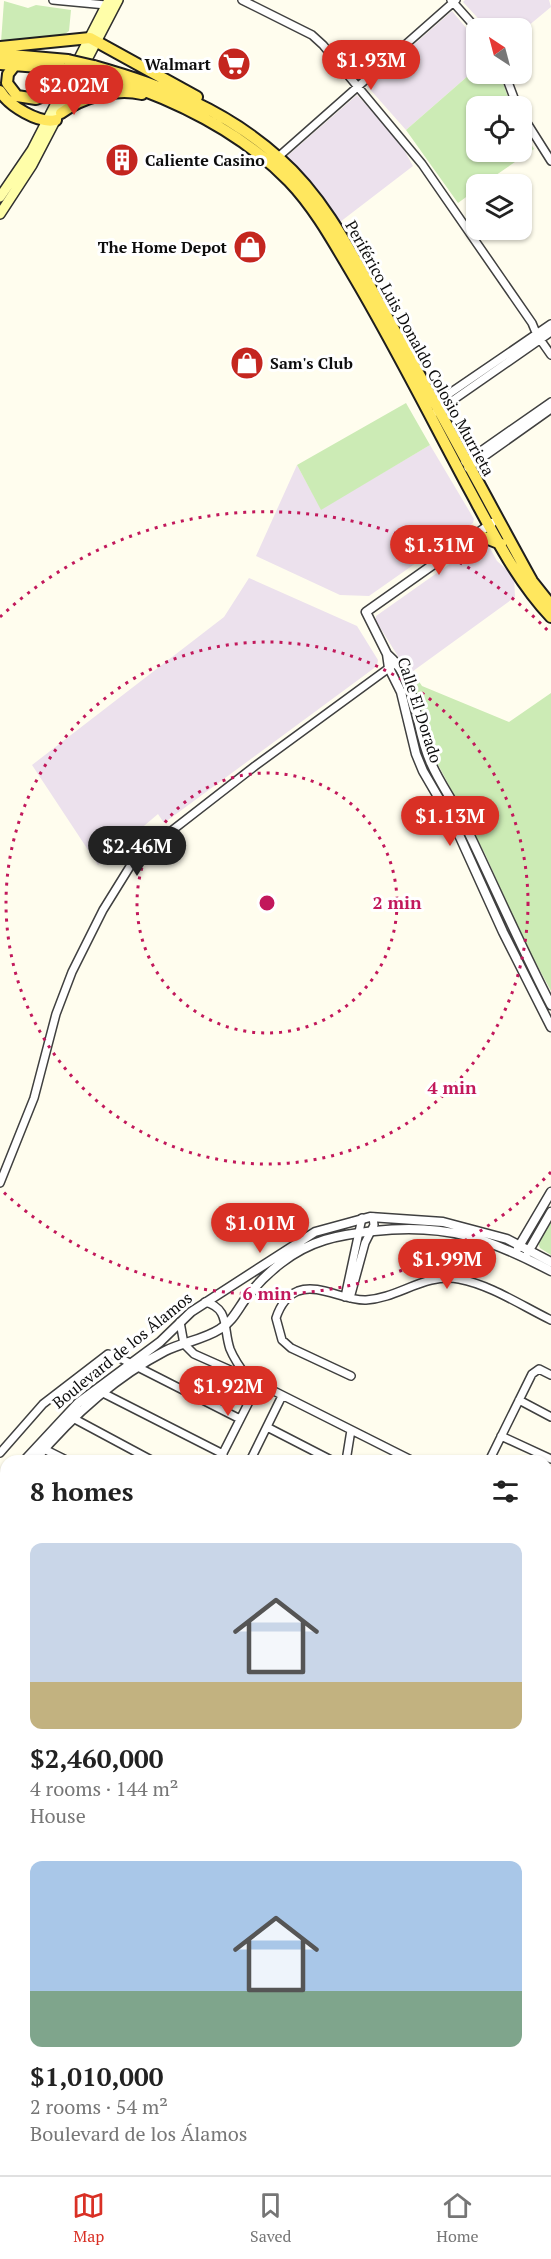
<!DOCTYPE html>
<meta charset="utf-8">
<style>
:root{--surface:#fff;--page:#f2f2f2;--text:#222;--muted:#767676;--line:#e0e0e0;--accent:#d93025}
body{margin:0;font-family:"PT Serif",serif;background:var(--page);color:var(--text);height:100vh;display:flex;flex-direction:column;font-size:22px;white-space:nowrap}
*{box-sizing:border-box;margin:0}
p{font-size:20px;color:var(--muted)}
.icon{flex:none;width:33px;height:33px;fill:none;stroke:currentColor;stroke-width:2;stroke-linecap:round;stroke-linejoin:round}
.map{position:relative;flex:1;overflow:hidden}
.side{position:absolute;left:0px;top:1455px;width:552px;height:720px;display:flex;flex-direction:column;background:var(--surface);border-radius:18px 18px 0 0;box-shadow:0 2px 4px #0004}
.side>*{flex:none}
.needle{width:39px;rotate:324deg}
.controls{position:absolute;left:466px;top:18px;display:grid;gap:12px}
.controls a{display:grid;place-items:center;width:66px;height:66px;border-radius:12px;background:var(--surface);box-shadow:0 2px 4px #0004;font-size:30px}
.price{position:absolute;translate:-50% -51px;padding:0 14px;border-radius:21px;background:var(--accent);color:#fff;font-size:20px;line-height:39px;filter:drop-shadow(0 2px 3px #0008)}
.price::after{content:'';position:absolute;left:50%;top:36px;width:18px;height:14px;margin-left:-9px;background:inherit;clip-path:polygon(0 0,100% 0,50% 100%)}
.price.on{background:#222;color:#fff}
ul{padding:0;list-style:none}
li{display:grid;align-content:center;gap:12px;height:318px;padding:0 30px}
li span{display:grid;place-items:center;height:186px;border-radius:12px;color:#555}
li>.icon{margin-inline-start:auto}
span .icon{width:108px;height:108px;fill:#fffc;stroke-width:1}
li b{font-size:26px}
h2{display:flex;justify-content:space-between;align-items:center;height:72px;padding:0 30px;font-size:26px}
.tabs{display:flex;justify-content:space-around;align-items:center;height:84px;border-top:2px solid var(--line);background:var(--surface);font-size:16px;color:var(--muted)}
.tabs a{display:grid;justify-items:center;gap:3px}
.tabs .on{color:var(--accent)}
.map>svg:first-child{display:block}
</style>
<div class="map">
<svg width="551" height="2175" viewBox="0 0 551 2175">
<rect width="100%" height="100%" fill="#fffdee"/>
<!-- industrial -->
<path fill="#ece1ed" d="M 465,0 L 549,0 L 551,7 L 522,31 L 522,28 L 487,28 L 463,2 Z
M 452,11 L 477,41 L 477,68 L 406,130 L 367,86 Z
M 357,95 L 398,139 L 413,166 L 340,222 L 326,200 L 286,157 Z
M 430,445 L 474,519 L 473,523 L 369,596 L 340,595 L 256,556 L 297,465 L 321,509 Z
M 485,539 L 497,561 L 514,576 L 515,597 L 409,674 L 376,621 L 376,616 Z
M 249,578 L 357,626 L 378,660 L 377,666 L 164,823 L 158,814 L 98,865 L 32,765 L 224,617 Z"/>
<!-- green -->
<path fill="#ccebb5" d="M 4,1 L 28,8 L 36,5 L 71,10 L 69,31 L 62,36 L 1,42 Z
M 477,68 L 477,74 L 500,74 L 511,106 L 477,106 L 477,152 L 522,152 L 522,128 L 534,149 L 483,184 L 477,184 L 477,189 L 458,203 L 406,130 Z
M 406,403 L 430,445 L 321,510 L 297,465 Z
M 412,671 L 422,686 L 509,722 L 551,693 L 551,991 L 524,941 L 486,856 L 432,753 L 421,705 L 409,674 Z
M 551,1220 L 551,1255 L 540,1248 L 538,1242 Z
M 551,1593 L 551,1739 L 546,1739 L 546,1596 Z"/>
<g fill="none" stroke-linecap="round" stroke-linejoin="round">
<!-- stream -->
<path stroke="#3384d3" stroke-width="1.5" d="M 546,1646 L 551,1638
M 0,1907 L 6,1904
M 124,2175 L 127,2169"/>
<defs>
<path id="minor" d="M 53,0 L 106,5
M 242,0 L 312,35 L 323,45 L 422,164 L 532,323 L 537,335 L 551,355
M 451,0 L 477,29
M 505,74 L 517,106
M 522,115 L 551,161
M 277,158 L 456,0
M 434,404 L 551,324
M 436,412 L 551,332
M 465,462 L 551,402
M 468,468 L 551,409
M 0,1183 L 34,1098 L 56,1014 L 72,972 L 103,910 L 134,860 L 255,766 L 393,665
M 345,1297 L 362,1218
M 350,1298 L 365,1243 L 374,1225 L 373,1217
M 205,1302 C 230,1308 223,1329 230,1349 C 234,1359 241,1369 248,1378
M 180,1322 L 184,1344 L 194,1354 L 248,1378 L 413,1461
M 351,1376 L 291,1348 L 282,1340 L 276,1318 C 280,1306 286,1296 298,1291 C 319,1283 344,1301 366,1300 C 399,1298 424,1273 459,1279 C 491,1285 522,1306 551,1320
M 103,1393 L 223,1454
M 519,1400 L 551,1417
M 71,1417 L 153,1461
M 267,1427 L 333,1461
M 501,1436 L 551,1459
M 44,1449 L 68,1461
M 0,1453 L 43,1404 L 108,1354 L 116,1356 L 240,1419
M 219,1461 L 258,1384
M 250,1461 L 282,1396
M 346,1461 L 351,1430
M 489,1461 L 532,1374 L 539,1369 L 551,1375
M 546,1497 L 551,1499
M 0,1513 L 6,1516
M 546,1527 L 551,1529
M 0,1557 L 6,1560
M 546,1570 L 551,1572
M 0,1603 L 6,1605
M 0,1648 L 6,1651
M 0,1662 L 6,1663
M 0,1741 L 6,1743
M 0,1768 L 6,1762
M 0,1859 L 6,1851
M 0,1901 L 6,1898
M 546,1944 L 551,1942
M 546,1992 L 551,1991
M 546,2044 L 551,2042
M 546,2085 L 551,2083
M 546,2094 L 551,2092
M 546,2143 L 551,2143
M 354,2169 L 358,2175
M 426,2169 L 428,2175
M 210,2175 L 211,2169
M 365,2175 L 370,2169
M 378,2175 L 383,2169"/>
<path id="tertiary" d="M 492,523 L 366,612 L 387,654 L 389,668 L 401,692 L 416,754 L 423,771 L 455,826 L 503,932 L 551,1027
M 387,654 C 419,681 414,727 431,763 C 440,784 454,802 464,823 C 493,883 520,945 551,1005
M 518,1248 L 551,1192
M 528,1252 L 551,1212
M 24,1461 L 78,1403 L 160,1342 L 191,1312 L 315,1232 L 370,1217 L 443,1222 L 507,1239 L 551,1262
M 34,1461 C 70,1418 115,1377 165,1351 C 183,1342 203,1340 220,1329 C 232,1322 238,1309 246,1298 C 256,1285 268,1273 281,1263 C 310,1240 338,1235 374,1231 C 446,1223 488,1238 551,1271
M 0,1490 L 6,1483
M 0,1503 L 6,1496
M 546,1586 L 551,1583
M 546,1595 L 551,1592"/>
<path id="secondary" d="M 0,197 L 32,150 L 109,0
M 0,214 L 32,165 L 118,0"/>
<path id="primary" d="M 0,47 L 90,38 L 197,97
M 0,54 L 68,60
M 0,64 L 64,69
M 15,65 L 8,74 L 7,83 L 17,96 L 36,99 L 64,88
M 94,66 C 162,85 226,110 279,158 C 327,200 355,260 386,315 C 436,403 483,492 532,581 L 551,605
M 91,73 C 164,94 235,126 289,181 C 315,208 334,243 353,275 C 394,344 430,416 468,487 C 492,531 516,580 551,617
M 0,91 C 9,106 39,124 56,120
M 61,113 C 83,97 115,88 142,94
M 476,534 L 501,544"/>
</defs>
<!-- minor casing -->
<use href="#minor" stroke="#404040" stroke-width="10"/>
<!-- tertiary casing -->
<use href="#tertiary" stroke="#404040" stroke-width="11"/>
<!-- secondary casing -->
<use href="#secondary" stroke="#2f2f2f" stroke-width="12"/>
<!-- primary casing -->
<use href="#primary" stroke="#1e1e1e" stroke-width="14"/>
<!-- minor -->
<use href="#minor" stroke="#fff" stroke-width="7"/>
<!-- tertiary -->
<use href="#tertiary" stroke="#fff" stroke-width="8"/>
<!-- secondary -->
<use href="#secondary" stroke="#fffea9" stroke-width="9"/>
<!-- primary -->
<use href="#primary" stroke="#ffe75e" stroke-width="10"/>
<defs>
<path id="primary-bridge" d="M 68,60 L 94,66
M 64,69 L 91,73"/>
</defs>
<!-- primary-bridge casing -->
<use href="#primary-bridge" stroke="#1e1e1e" stroke-width="14" stroke-linecap="butt"/>
<!-- primary-bridge -->
<use href="#primary-bridge" stroke="#ffe75e" stroke-width="10"/>
</g>
<!-- distance rings -->
<g fill="none" stroke="#c2185b" stroke-width="3" stroke-dasharray="3 6">
<circle cx="267" cy="903" r="130"/>
<circle cx="267" cy="903" r="261"/>
<path d="M551 1172A391 391 0 0 1 0 1189M0 617A391 391 0 0 1 551 634"/>
</g>
<!-- icons -->
<defs>
<symbol id="supermarket-disc" viewBox="-11 -11 22 22"><circle r="9.5" fill="#c4261f" stroke="#fff"/><path d="M-6-5.5h2.5l.6 2H6L4.5 2H-2.5L-4.4-4H-6ZM-1.5 3.2a1.3 1.3 0 1 0 .1 0ZM3 3.2a1.3 1.3 0 1 0 .1 0Z" fill="#fff"/></symbol>
<symbol id="building-disc" viewBox="-11 -11 22 22"><circle r="9.5" fill="#c4261f" stroke="#fff"/><path d="M-4-6H4V6H1V3H-1V6H-4ZM-2.5-4.3h1.7v1.8h-1.7ZM.8-4.3h1.7v1.8H.8ZM-2.5-1h1.7V.8h-1.7ZM.8-1h1.7V.8H.8Z" fill="#fff"/></symbol>
<symbol id="shop-disc" viewBox="-11 -11 22 22"><circle r="9.5" fill="#c4261f" stroke="#fff"/><path d="M-5-2.5h2.3a2.7 3.5 0 0 1 5.4 0H5L5.5 6h-11ZM-1.5-2.5h3a1.5 2.3 0 0 0-3 0Z" fill="#fff"/></symbol>
</defs>
<g fill-rule="evenodd">
<use href="#supermarket-disc" x="215" y="45" width="38" height="38"/>
<use href="#building-disc" x="103" y="141" width="38" height="38"/>
<use href="#shop-disc" x="231" y="228" width="38" height="38"/>
<use href="#shop-disc" x="228" y="344" width="38" height="38"/>
</g>
<g text-anchor="middle" stroke-width="6" stroke-linejoin="round" paint-order="stroke">
<!-- poi labels -->
<g font-size="16" font-weight="bold" fill="#0d0d0d" stroke="#fff" text-anchor="end">
<text x="211" y="70">Walmart</text>
<text x="145" y="166" text-anchor="start">Caliente Casino</text>
<text x="227" y="253">The Home Depot</text>
<text x="270" y="369" text-anchor="start">Sam's Club</text>
</g>
<!-- street labels -->
<g font-size="16" fill="#0d0d0d" stroke="#fff">
<text transform="translate(420 348) rotate(61)" y="6">Periférico Luis Donaldo Colosio Murrieta</text>
<text transform="translate(420 710) rotate(72)" y="6">Calle El Dorado</text>
<text transform="translate(122 1350) rotate(-39)" y="6">Boulevard de los Álamos</text>
</g>
</g>
<circle cx="267" cy="903" r="9" fill="#c2185b" stroke="#fff" stroke-width="3"/>
<g font-size="18" text-anchor="middle" font-weight="bold" fill="#c2185b" stroke="#fff" stroke-width="6" stroke-linejoin="round" paint-order="stroke">
<text x="397" y="909">2 min</text>
<text x="452" y="1094">4 min</text>
<text x="267" y="1300">6 min</text>
</g>
</svg>
<div class="controls">
<a><svg class="needle" viewBox="-14 -14 28 28"><path d="M0-13l5 13h-10z" fill="#e53935"/><path d="M0 13l5-13h-10z" fill="#767676"/></svg></a>
<a><svg class="icon" aria-label="locate" viewBox="0 0 24 24"><circle cx="12" cy="12" r="6"/><path d="M12 2v4M12 18v4M2 12h4M18 12h4"/></svg></a>
<a><svg class="icon" aria-label="layers" viewBox="0 0 24 24"><path d="M12 4l9 5-9 5-9-5zM3 14l9 5 9-5"/></svg></a>
</div>
<b class="price" style="left:371px;top:91px">$1.93M</b>
<b class="price" style="left:74px;top:116px">$2.02M</b>
<b class="price" style="left:439px;top:576px">$1.31M</b>
<b class="price" style="left:450px;top:847px">$1.13M</b>
<b class="price on" style="left:137px;top:877px">$2.46M</b>
<b class="price" style="left:260px;top:1254px">$1.01M</b>
<b class="price" style="left:447px;top:1290px">$1.99M</b>
<b class="price" style="left:228px;top:1417px">$1.92M</b>
<section class="side">
<h2>8 homes<svg class="icon" aria-label="filters" viewBox="0 0 24 24"><path d="M4 7h16M4 17h16"/><circle cx="9" cy="7" r="2"/><circle cx="15" cy="17" r="2"/></svg></h2>
<ul>
<li><span style="background:linear-gradient(#c9d6e8 75%,#c2b280 0)"><svg class="icon" aria-label="home" viewBox="0 0 24 24"><path d="M3 11l9-7 9 7M6 9v11h12V9"/></svg></span><div><b>$2,460,000</b><p>4 rooms · 144 m²</p><p>House</p></div></li>
<li><span style="background:linear-gradient(#a9c7e8 70%,#7fa58c 0)"><svg class="icon" aria-label="home" viewBox="0 0 24 24"><path d="M3 11l9-7 9 7M6 9v11h12V9"/></svg></span><div><b>$1,010,000</b><p>2 rooms · 54 m²</p><p>Boulevard de los Álamos</p></div></li>
</ul>
</section>
</div>
<nav class="tabs">
<a class="on"><svg class="icon" aria-label="map" viewBox="0 0 24 24"><path d="M3 6l6-2 6 2 6-2v14l-6 2-6-2-6 2zM9 4v14M15 6v14"/></svg>Map</a>
<a><svg class="icon" aria-label="saved" viewBox="0 0 24 24"><path d="M7 4h10v16l-5-4-5 4z"/></svg>Saved</a>
<a><svg class="icon" aria-label="home" viewBox="0 0 24 24"><path d="M3 11l9-7 9 7M6 9v11h12V9"/></svg>Home</a>
</nav>
